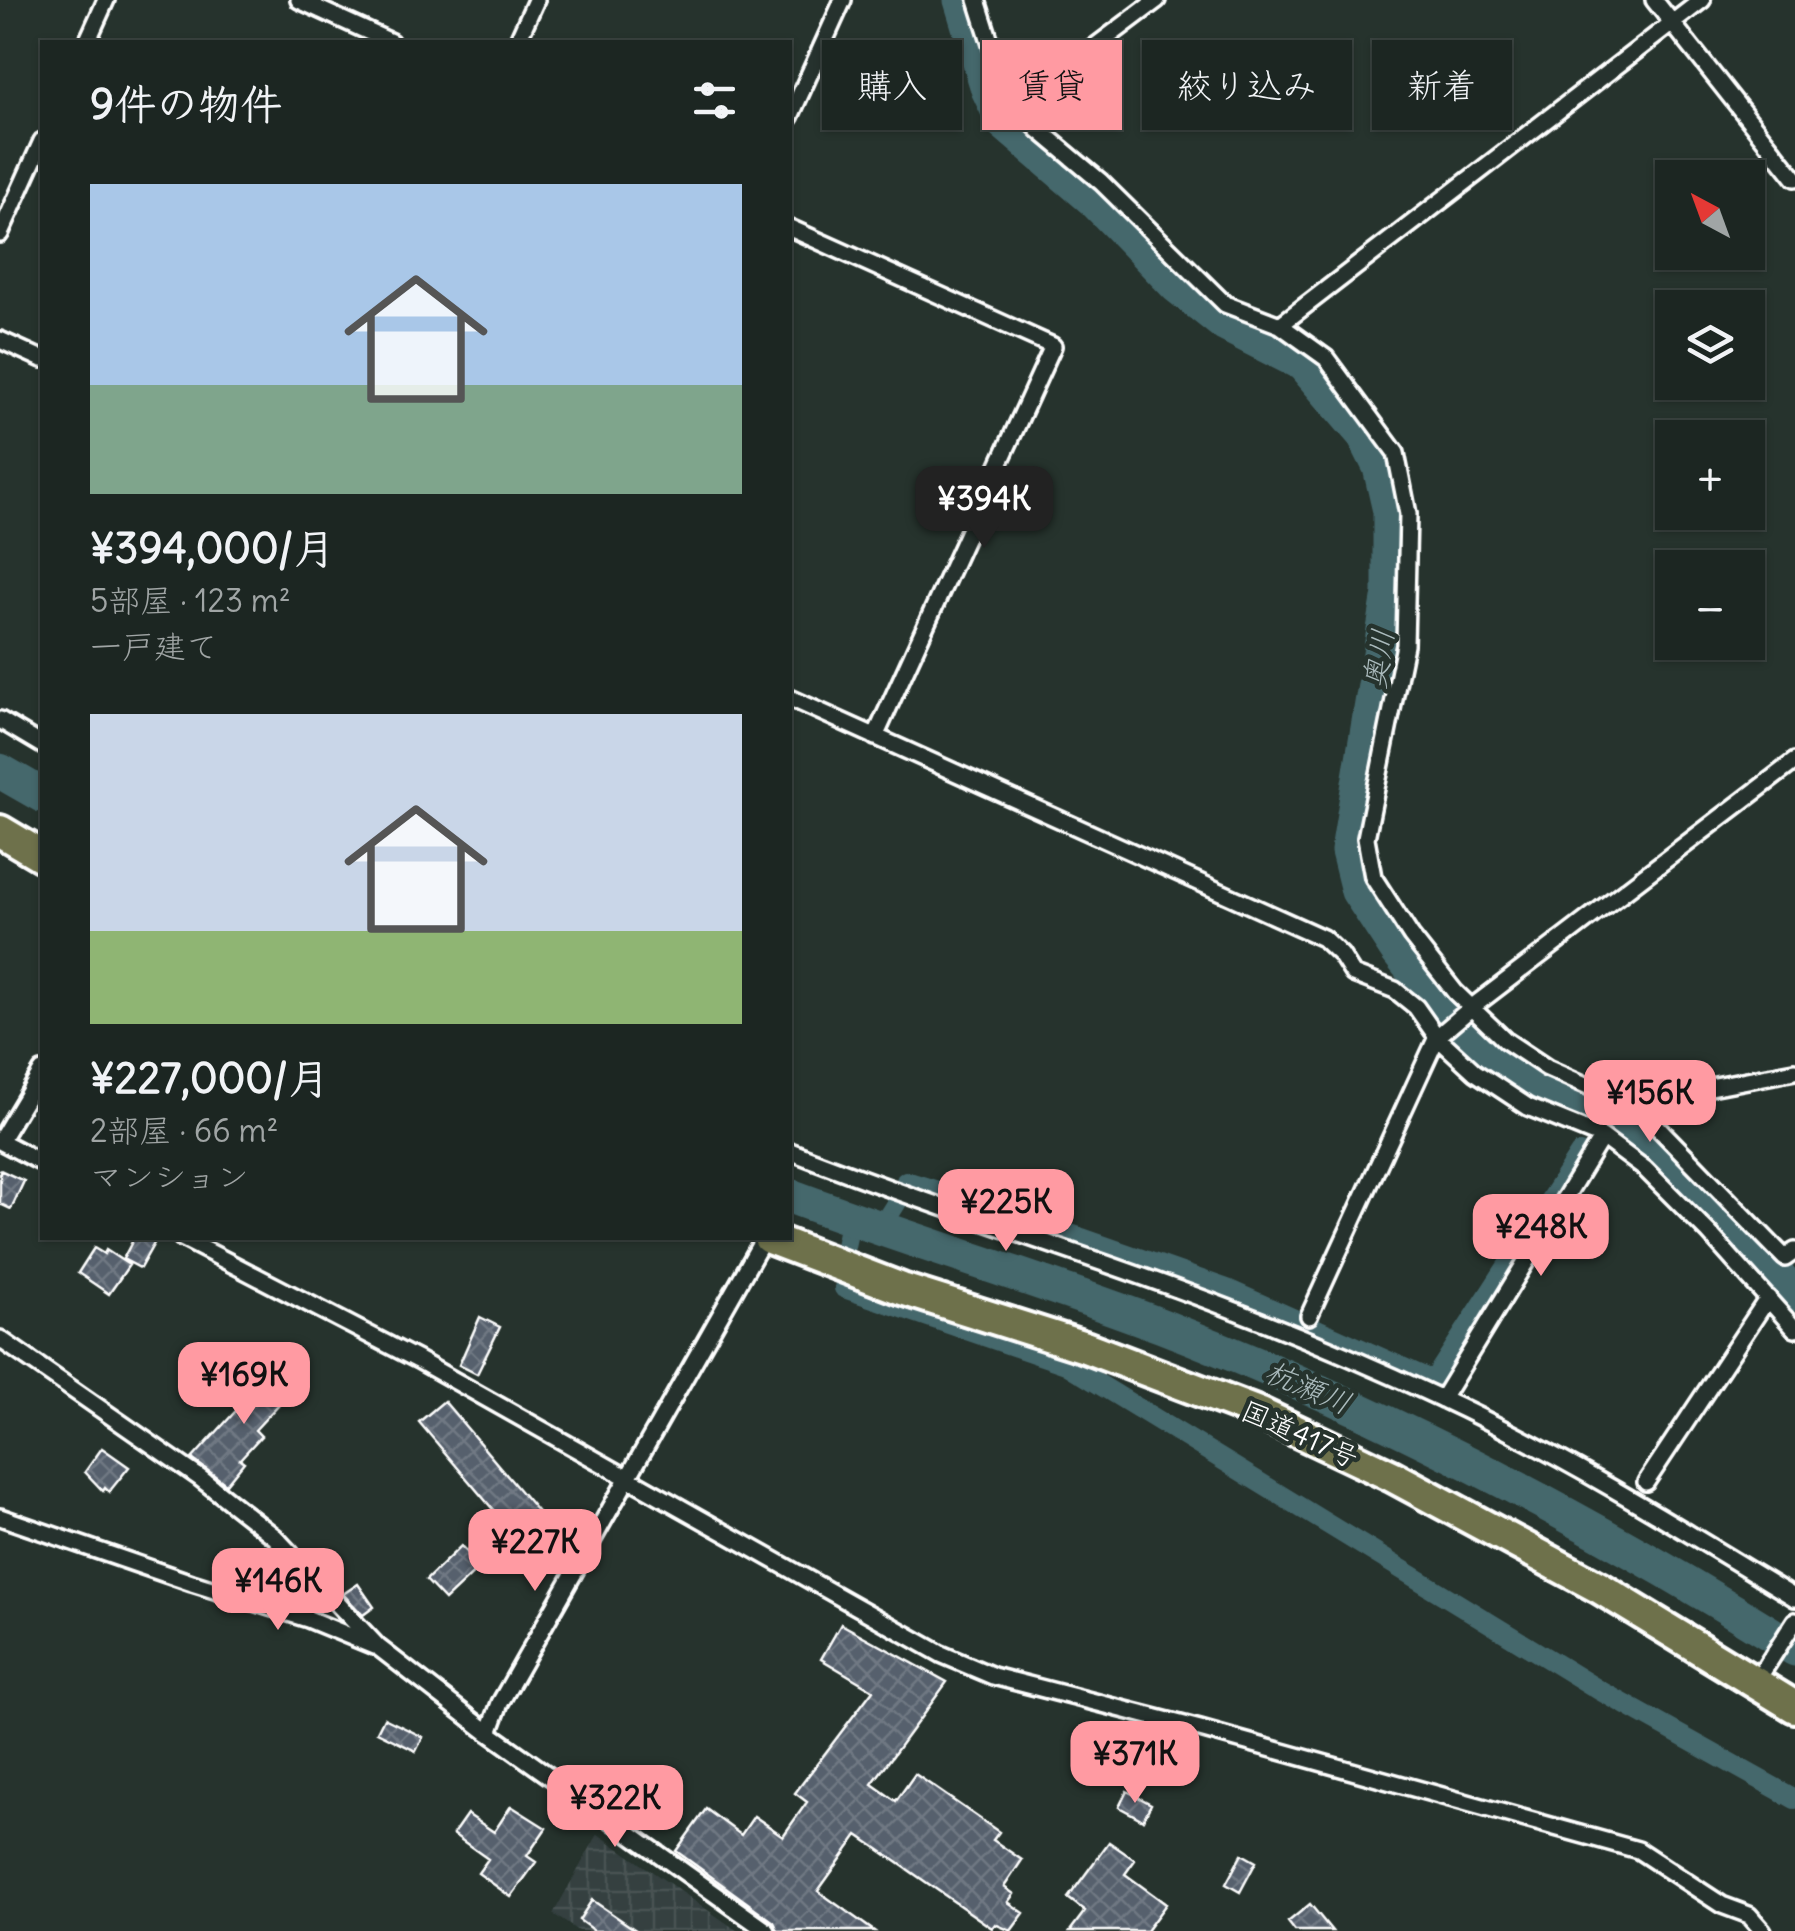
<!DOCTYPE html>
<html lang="ja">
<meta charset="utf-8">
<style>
:root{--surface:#1c2622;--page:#252e2a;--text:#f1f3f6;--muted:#a0a5a5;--line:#3a4340;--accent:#ff9aa2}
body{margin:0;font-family:Delius,"Klee One",sans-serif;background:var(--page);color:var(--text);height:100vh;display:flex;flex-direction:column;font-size:38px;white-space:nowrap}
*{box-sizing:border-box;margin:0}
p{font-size:32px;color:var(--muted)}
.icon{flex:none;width:55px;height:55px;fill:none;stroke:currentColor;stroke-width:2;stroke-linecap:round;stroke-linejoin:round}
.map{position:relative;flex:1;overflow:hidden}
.drawer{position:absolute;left:40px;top:40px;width:752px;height:1200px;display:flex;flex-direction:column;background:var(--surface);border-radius:0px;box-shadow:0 2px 8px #0004,0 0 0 2px var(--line)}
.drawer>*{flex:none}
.hud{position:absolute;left:822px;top:40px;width:822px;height:90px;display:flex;gap:20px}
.needle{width:65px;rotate:319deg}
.controls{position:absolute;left:1655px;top:160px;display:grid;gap:20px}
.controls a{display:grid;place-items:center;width:110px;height:110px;border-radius:0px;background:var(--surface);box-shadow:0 2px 8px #0004,0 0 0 2px var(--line);font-size:50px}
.price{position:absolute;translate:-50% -85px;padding:0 22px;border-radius:20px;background:var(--accent);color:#111;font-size:32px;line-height:65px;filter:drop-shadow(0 2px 5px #0008)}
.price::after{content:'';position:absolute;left:50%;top:60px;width:30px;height:22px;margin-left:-15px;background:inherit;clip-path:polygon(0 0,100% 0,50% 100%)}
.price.on{background:#222;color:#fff}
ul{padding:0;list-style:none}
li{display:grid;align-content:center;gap:20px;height:530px;padding:0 50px}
li span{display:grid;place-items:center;height:310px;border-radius:0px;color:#555}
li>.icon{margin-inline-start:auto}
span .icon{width:180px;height:180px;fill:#fffc;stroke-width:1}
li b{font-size:42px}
h2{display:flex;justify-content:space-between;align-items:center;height:120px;padding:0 50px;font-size:42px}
.chip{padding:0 35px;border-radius:0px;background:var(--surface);box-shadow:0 2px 8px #0004,0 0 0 2px var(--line);font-size:35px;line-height:90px}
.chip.on{background:var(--accent);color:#111}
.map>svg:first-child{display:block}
</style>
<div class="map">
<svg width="1795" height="1931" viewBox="0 0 1795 1931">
<defs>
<pattern id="industrial-grid" width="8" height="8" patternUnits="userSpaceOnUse" patternTransform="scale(2.5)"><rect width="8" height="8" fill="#344040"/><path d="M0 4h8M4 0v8" fill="none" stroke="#485353"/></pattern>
<pattern id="building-cross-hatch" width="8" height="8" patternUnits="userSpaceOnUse" patternTransform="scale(2.5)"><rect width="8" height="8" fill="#56606d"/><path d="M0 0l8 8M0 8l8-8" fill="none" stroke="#6f7883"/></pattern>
</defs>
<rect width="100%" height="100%" fill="#26332d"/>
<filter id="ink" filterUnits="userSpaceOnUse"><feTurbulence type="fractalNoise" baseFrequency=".01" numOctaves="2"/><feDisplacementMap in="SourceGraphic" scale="20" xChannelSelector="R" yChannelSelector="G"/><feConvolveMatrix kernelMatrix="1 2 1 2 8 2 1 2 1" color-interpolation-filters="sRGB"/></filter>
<g filter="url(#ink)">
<!-- industrial -->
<path fill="url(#industrial-grid)" d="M 598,1834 L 738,1931 L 578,1931 L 553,1914 Z"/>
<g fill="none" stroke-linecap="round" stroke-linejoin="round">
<!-- canal -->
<path stroke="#45676c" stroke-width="20" d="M 906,1181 L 1036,1222 L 1227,1289 L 1433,1381 L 1580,1153
M 880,1229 L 897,1202
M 845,1246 L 851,1219
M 844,1288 L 1066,1364 L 1599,1690 L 1795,1799"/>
<!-- river -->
<path stroke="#45676c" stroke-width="35" d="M 961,0 L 988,89 L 1004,123 L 1095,201 L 1177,286 L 1226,325 L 1303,364 L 1364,435 L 1380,467 L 1390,511 L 1390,593 L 1348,851 L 1358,891 L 1396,949 L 1449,1017 L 1487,1059 L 1554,1099 L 1629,1131 L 1677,1168 L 1795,1294
M 0,771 L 42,795
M 790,1196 C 913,1242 1039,1279 1162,1326 C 1385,1412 1593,1522 1795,1649"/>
</g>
<!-- building -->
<path fill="url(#building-cross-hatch)" stroke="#fff" stroke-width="2.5" d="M 0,1170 L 24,1181 L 11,1209 L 0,1204 Z
M 134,1238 L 157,1238 L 140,1268 L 123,1259 Z
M 94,1248 L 104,1254 L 106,1250 L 129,1265 L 109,1294 L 78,1273 Z
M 480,1317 L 500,1327 L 477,1374 L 459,1365 Z
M 288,1365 L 303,1378 L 255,1430 L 261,1436 L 240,1459 L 244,1462 L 226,1484 L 192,1459 L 265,1379 L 272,1385 Z
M 444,1401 L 543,1518 L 518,1539 L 419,1422 Z
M 102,1448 L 129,1467 L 109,1492 L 105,1488 L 103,1491 L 85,1472 Z
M 461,1546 L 481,1566 L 445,1600 L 426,1580 Z
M 289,1569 L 307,1587 L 296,1603 L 271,1594 Z
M 358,1584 L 374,1607 L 363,1615 L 343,1594 Z
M 841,1624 L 947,1682 L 872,1784 L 896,1801 L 915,1774 L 999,1832 L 993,1840 L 1022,1860 L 1004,1887 L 1014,1894 L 1008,1902 L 1024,1913 L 1011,1931 L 995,1924 L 992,1928 L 858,1835 L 818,1891 L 874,1931 L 778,1931 L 774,1922 L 676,1851 L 706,1809 L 741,1835 L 754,1816 L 783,1836 L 807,1802 L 795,1793 L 873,1690 L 821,1659 Z
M 384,1718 L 423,1737 L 416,1751 L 377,1732 Z
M 1127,1791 L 1151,1804 L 1143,1820 L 1119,1807 Z
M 511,1806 L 546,1828 L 527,1856 L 536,1862 L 511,1897 L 478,1873 L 488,1859 L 453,1834 L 467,1814 L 494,1832 Z
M 1109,1842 L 1135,1860 L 1125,1874 L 1166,1904 L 1146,1931 L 1070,1931 L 1085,1911 L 1068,1898 Z
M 1242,1854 L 1256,1862 L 1240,1892 L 1226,1884 Z
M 592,1900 L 637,1931 L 594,1931 L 579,1920 Z
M 1310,1904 L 1332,1931 L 1295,1931 L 1288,1922 Z"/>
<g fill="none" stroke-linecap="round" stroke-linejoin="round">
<defs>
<path id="street" d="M 299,0 L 391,42
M 977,0 L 1000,73 L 1016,106 L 1039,130 L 1101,182 L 1225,304 L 1280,325 L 1702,0
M 1654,0 L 1795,178
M 87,42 L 106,0
M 517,42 L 536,0
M 1016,106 L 1157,0
M 790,117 L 843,0
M 790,228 L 1053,346 L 875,737
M 0,234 L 42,141
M 1280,325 L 1326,358 L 1396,453 L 1408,514 L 1405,645 L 1366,838 L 1373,877 L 1411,936 L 1455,992 L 1505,1040 L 1547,1068 L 1640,1109 L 1785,1258 L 1795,1251
M 0,340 L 42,359
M 790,698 L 1323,938 L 1341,955 L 1353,974 L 1395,990 L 1416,1007 L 1437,1037 L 1475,1072 L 1528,1107 L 1602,1137 L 1645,1169 L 1709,1233 L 1795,1329
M 0,720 L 42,745
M 1609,1093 L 1620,1084 L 1652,1098 L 1795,1071
M 0,1141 L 42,1071
M 0,1141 L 42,1163
M 790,1151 C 938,1210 1090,1254 1238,1312 C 1306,1338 1374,1367 1440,1398 C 1563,1455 1680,1528 1795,1598
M 182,1238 L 418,1360 L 941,1654 L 993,1676 L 1200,1729 L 1638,1850 L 1722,1905 L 1749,1915 L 1763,1931
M 1309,1316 L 1437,1037 L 1471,1008 L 1795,761
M 0,1339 L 200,1478 L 275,1537 L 378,1647 L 489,1733 L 767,1931
M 1442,1399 L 1602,1137
M 1646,1482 L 1768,1298
M 0,1517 L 192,1583 L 308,1619 L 374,1646
M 1756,1682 L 1795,1621
M 489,1733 L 500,1703 L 764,1238"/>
<path id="highway" d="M 0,831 L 42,856
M 769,1238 L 902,1289 L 1085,1347 L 1261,1414 L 1392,1476 L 1600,1588 L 1795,1707"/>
</defs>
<!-- street casing -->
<use href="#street" stroke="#fff" stroke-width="22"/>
<!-- highway casing -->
<use href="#highway" stroke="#fff" stroke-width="38"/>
<!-- street -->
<use href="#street" stroke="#26332d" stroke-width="15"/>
<!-- highway -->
<use href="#highway" stroke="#6e714b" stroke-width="30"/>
</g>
</g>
<g text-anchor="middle" stroke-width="9" stroke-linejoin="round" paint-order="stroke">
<!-- street labels -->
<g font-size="28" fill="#fff" stroke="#26332d">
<text transform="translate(1300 1434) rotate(24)" y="10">国道417号</text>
</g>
<!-- water labels -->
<g font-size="30" font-style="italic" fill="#abbbbd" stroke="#26332d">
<text transform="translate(1379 659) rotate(-81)" y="10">奥川</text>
<text transform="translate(1308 1388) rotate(23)" y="10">杭瀬川</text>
</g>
</g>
</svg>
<div class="controls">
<a><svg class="needle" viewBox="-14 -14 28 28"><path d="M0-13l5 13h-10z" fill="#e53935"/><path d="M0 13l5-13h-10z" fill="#a0a5a5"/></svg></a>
<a><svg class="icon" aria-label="layers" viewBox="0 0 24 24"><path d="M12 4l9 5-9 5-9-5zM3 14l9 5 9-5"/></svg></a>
<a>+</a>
<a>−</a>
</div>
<b class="price on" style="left:984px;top:551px">¥394K</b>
<b class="price" style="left:1650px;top:1145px">¥156K</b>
<b class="price" style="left:1006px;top:1254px">¥225K</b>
<b class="price" style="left:1541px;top:1279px">¥248K</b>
<b class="price" style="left:244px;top:1427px">¥169K</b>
<b class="price" style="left:535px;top:1594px">¥227K</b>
<b class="price" style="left:278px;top:1633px">¥146K</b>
<b class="price" style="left:1135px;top:1806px">¥371K</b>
<b class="price" style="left:615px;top:1850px">¥322K</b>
<div class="hud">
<a class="chip">購入</a>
<a class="chip on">賃貸</a>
<a class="chip">絞り込み</a>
<a class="chip">新着</a>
</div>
<section class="drawer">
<h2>9件の物件<svg class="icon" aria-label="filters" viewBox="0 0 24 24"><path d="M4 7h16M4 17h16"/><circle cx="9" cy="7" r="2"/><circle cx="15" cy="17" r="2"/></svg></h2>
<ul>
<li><span style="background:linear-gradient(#a9c7e8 65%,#7fa58c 0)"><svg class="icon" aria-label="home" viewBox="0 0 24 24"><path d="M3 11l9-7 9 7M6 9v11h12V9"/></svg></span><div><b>¥394,000/月</b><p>5部屋 · 123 m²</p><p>一戸建て</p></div></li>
<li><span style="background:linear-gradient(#c9d6e8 70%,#8fb573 0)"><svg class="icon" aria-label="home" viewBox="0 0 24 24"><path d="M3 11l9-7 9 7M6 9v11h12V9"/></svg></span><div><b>¥227,000/月</b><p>2部屋 · 66 m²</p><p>マンション</p></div></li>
</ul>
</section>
</div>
